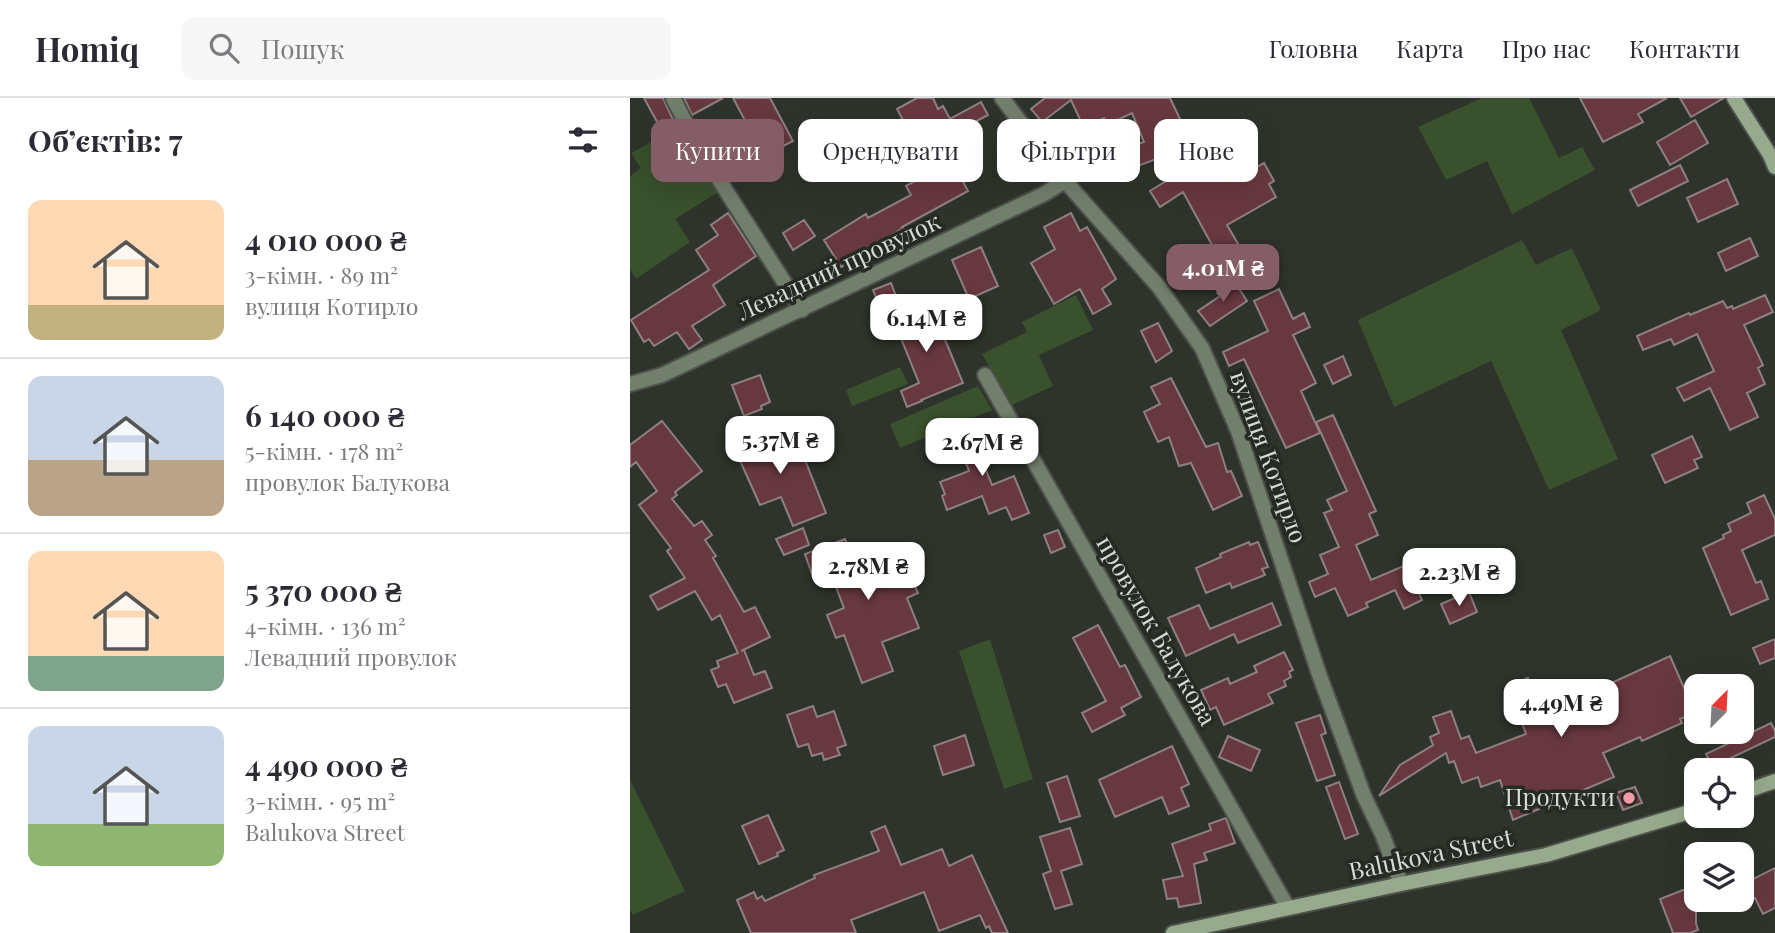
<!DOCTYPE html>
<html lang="uk">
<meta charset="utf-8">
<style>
:root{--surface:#fff;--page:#f7f7f7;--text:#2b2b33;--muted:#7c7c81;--line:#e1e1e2;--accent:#855d67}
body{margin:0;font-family:"Playfair Display",serif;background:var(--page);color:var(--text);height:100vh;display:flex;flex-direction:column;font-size:26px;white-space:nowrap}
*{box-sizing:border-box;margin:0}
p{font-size:23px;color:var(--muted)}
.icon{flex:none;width:38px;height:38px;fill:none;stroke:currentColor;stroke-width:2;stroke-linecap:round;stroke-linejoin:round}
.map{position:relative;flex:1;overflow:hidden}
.side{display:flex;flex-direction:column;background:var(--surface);width:630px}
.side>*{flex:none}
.top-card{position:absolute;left:21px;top:21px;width:665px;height:63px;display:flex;gap:14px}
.needle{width:46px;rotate:24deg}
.controls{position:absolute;left:1054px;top:576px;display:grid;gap:14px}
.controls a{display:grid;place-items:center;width:70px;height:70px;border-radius:14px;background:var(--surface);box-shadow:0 7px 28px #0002;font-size:35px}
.price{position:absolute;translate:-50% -60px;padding:0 16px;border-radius:14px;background:#fff;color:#222;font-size:23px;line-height:46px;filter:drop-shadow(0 2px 4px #0008)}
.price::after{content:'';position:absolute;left:50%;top:42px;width:21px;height:16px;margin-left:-10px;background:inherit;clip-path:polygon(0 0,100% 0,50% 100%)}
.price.on{background:var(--accent);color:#fff}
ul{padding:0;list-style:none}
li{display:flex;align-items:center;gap:21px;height:175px;padding:0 28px}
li+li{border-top:2px solid var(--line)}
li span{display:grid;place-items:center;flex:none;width:196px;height:140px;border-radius:14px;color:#555}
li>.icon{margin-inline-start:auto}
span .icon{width:84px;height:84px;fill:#fffc;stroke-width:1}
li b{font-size:30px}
h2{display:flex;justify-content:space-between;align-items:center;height:84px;padding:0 28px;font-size:30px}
.chip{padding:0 24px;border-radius:14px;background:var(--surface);box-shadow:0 7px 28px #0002;font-size:24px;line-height:63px}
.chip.on{background:var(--accent);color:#fff}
header{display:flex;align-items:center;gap:42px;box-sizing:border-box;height:98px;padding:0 35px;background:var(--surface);border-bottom:2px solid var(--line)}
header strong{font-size:33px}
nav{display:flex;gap:38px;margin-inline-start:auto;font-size:24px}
.search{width:490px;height:63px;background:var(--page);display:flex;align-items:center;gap:18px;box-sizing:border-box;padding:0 24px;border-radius:14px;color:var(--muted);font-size:26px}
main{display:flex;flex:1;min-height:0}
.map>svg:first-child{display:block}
</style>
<header>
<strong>Homiq</strong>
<div class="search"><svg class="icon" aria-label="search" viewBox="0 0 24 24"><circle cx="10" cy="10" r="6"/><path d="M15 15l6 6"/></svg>Пошук</div>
<nav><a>Головна</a><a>Карта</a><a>Про нас</a><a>Контакти</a></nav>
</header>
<main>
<section class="side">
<h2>Об’єктів: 7<svg class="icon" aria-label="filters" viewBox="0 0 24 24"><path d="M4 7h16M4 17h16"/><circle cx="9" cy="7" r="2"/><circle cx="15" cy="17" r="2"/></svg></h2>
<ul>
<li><span style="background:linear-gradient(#ffd9b3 75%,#c2b280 0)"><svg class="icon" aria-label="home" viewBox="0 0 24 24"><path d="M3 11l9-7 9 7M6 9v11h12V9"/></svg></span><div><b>4 010 000 ₴</b><p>3-кімн. · 89 m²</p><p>вулиця Котирло</p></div></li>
<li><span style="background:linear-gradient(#c9d6e8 60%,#b9a48a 0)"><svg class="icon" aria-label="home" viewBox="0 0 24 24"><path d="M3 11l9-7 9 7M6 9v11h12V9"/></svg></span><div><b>6 140 000 ₴</b><p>5-кімн. · 178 m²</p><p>провулок Балукова</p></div></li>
<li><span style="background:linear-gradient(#ffd9b3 75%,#7fa58c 0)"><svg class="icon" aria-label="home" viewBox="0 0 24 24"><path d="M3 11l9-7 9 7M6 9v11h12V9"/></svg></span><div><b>5 370 000 ₴</b><p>4-кімн. · 136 m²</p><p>Левадний провулок</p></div></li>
<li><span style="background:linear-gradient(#c9d6e8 70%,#8fb573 0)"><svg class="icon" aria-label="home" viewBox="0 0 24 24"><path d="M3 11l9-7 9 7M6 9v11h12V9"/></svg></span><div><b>4 490 000 ₴</b><p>3-кімн. · 95 m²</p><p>Balukova Street</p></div></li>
</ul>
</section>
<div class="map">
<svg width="1145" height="835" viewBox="0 0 1145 835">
<rect width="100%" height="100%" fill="#2e342b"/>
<!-- green -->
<path fill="#39512d" d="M 852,0 L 899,0 L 929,60 L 952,49 L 965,72 L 882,116 L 857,63 L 816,82 L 788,29 Z
M 50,29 L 90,93 L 45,121 L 60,144 L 6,181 L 0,171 L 0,78 L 11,70 L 1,55 Z
M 892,142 L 906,167 L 942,150 L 971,212 L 931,232 L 988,361 L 919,392 L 861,263 L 764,309 L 728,222 Z
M 446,197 L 463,232 L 409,257 L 423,288 L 382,307 L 352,256 L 397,234 L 392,224 Z
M 270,269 L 278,286 L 222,308 L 216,292 Z
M 348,288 L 362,312 L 270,350 L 260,326 Z
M 360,541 L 403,681 L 374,691 L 329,553 Z
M 0,682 L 55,793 L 3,817 L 0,811 Z"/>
<!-- building -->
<path fill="#683840" stroke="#8e8082" stroke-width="2" d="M 14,0 L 33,0 L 45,26 L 32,33 Z
M 54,0 L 93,0 L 62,17 Z
M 103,0 L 140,0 L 163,43 L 134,58 Z
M 287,0 L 303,0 L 308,11 L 313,8 L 320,21 L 351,4 L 358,17 L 320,37 L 339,73 L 330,78 L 338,93 L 272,129 L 273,130 L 211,169 L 194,142 L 236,116 L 238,120 L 281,97 L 276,88 L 301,74 L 267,11 Z
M 415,0 L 540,0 L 551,23 L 528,34 L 537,57 L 497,72 L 489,53 L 514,44 L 502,15 L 477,27 L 474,20 L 454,30 L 441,2 L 412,24 L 401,11 Z
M 950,0 L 1037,0 L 1008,16 L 1013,24 L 973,44 Z
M 1050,0 L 1094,0 L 1061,19 Z
M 1065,22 L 1078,45 L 1040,67 L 1027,44 Z
M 190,39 L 200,54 L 178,66 L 169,50 Z
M 583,54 L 603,83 L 634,65 L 644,83 L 639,86 L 646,99 L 597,127 L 620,166 L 599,178 L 553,94 L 530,109 L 520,93 Z
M 1050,67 L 1058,83 L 1008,108 L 1000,92 Z
M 1097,81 L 1108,106 L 1068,124 L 1057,100 Z
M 98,115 L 126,158 L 83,187 L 95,207 L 62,228 L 72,242 L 59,251 L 47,234 L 24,248 L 19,241 L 14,244 L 1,222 L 79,172 L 66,152 L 88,137 L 81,127 Z
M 441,115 L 450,133 L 457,129 L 486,181 L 472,191 L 481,206 L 463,216 L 450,191 L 424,206 L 401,165 L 425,151 L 414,129 Z
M 174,122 L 185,138 L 163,152 L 153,135 Z
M 1120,140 L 1128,158 L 1096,173 L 1088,155 Z
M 351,149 L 368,188 L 339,201 L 322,162 Z
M 604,183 L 617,203 L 580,228 L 568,213 L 590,198 L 587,195 Z
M 261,185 L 271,211 L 254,218 L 243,192 Z
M 649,191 L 663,221 L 674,215 L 680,229 L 663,237 L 686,285 L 671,293 L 690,335 L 656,350 L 614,261 L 599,268 L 593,254 L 638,233 L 624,203 Z
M 1135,197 L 1143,214 L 1114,227 L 1133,267 L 1128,270 L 1135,286 L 1117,295 L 1128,319 L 1100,332 L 1080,290 L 1054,303 L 1047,290 L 1084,273 L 1067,236 L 1044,247 L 1041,241 L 1013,252 L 1007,238 L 1059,215 L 1060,217 L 1093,203 L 1097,210 L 1102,208 L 1103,211 Z
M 299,203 L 333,285 L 291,302 L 292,303 L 277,309 L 271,293 L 289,285 L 262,218 Z
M 528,225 L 542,253 L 526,264 L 511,233 Z
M 713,258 L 721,277 L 703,286 L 694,267 Z
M 130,277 L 140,304 L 131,308 L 132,311 L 114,318 L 102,287 Z
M 541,280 L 576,349 L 588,345 L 597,374 L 601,373 L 612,398 L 583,412 L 561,365 L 549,368 L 539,339 L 528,344 L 514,314 L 530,306 L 521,289 Z
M 703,317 L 746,413 L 739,416 L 748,437 L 726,447 L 741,482 L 776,467 L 792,502 L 774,511 L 765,492 L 736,505 L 738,509 L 718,518 L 705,490 L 685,499 L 679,484 L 698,476 L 690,457 L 709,449 L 694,415 L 702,412 L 697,402 L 717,393 L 686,324 Z
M 32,323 L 72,373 L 45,394 L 47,397 L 42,401 L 64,428 L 72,423 L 82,437 L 75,442 L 86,458 L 83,460 L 114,514 L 125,509 L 140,539 L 111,553 L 114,552 L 124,577 L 135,573 L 142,590 L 104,605 L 96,586 L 88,589 L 81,572 L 89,569 L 87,563 L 108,555 L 90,517 L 82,522 L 65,493 L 28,512 L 20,498 L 55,480 L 37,453 L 41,450 L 9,407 L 27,393 L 6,364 L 0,369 L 0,347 Z
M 117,323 L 130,354 L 166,339 L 196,415 L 163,428 L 151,399 L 130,407 L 107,356 L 113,354 L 103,329 Z
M 358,323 L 366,344 L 348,352 L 362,387 L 384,378 L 399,415 L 382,422 L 376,409 L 359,416 L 352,398 L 317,412 L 312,398 L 315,396 L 310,384 L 339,373 L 325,337 Z
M 1062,338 L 1072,359 L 1064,362 L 1068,370 L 1035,385 L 1022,357 Z
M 1134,397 L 1145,421 L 1145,437 L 1112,452 L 1126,485 L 1131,483 L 1138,501 L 1101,517 L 1073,450 L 1094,440 L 1093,437 L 1101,433 L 1098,426 L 1121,415 L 1117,405 Z
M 173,430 L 179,447 L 154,457 L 146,441 Z
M 428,432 L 435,449 L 421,455 L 414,437 Z
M 215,441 L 222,459 L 228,457 L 230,463 L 268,448 L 288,495 L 277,500 L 289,530 L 252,544 L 263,573 L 232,585 L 214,537 L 206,540 L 197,517 L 214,510 L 201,476 L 184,482 L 175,456 Z
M 619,444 L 620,447 L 628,444 L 638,469 L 632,471 L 635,477 L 602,490 L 600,485 L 576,495 L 566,470 L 591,459 L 590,456 Z
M 839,494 L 847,514 L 820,526 L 811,506 Z
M 642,505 L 651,527 L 608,545 L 604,536 L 556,558 L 538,520 L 569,507 L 580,531 Z
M 468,527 L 490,569 L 495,567 L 511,599 L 491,610 L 495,617 L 462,634 L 452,615 L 476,603 L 443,540 Z
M 1145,541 L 1145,560 L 1130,566 L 1123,550 Z
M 654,554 L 663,572 L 659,574 L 661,579 L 654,583 L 656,588 L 638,596 L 643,605 L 594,627 L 586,609 L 580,612 L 571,592 L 598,580 L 600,586 L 627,574 L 624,568 Z
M 1040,558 L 1065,615 L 1050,621 L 1052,625 L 1012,643 L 1010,639 L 973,655 L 984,679 L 883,722 L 870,682 L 851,689 L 848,679 L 832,685 L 824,663 L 819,665 L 816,655 L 749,698 L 770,667 L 803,647 L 800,639 L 809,635 L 803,619 L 821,613 L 831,641 L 839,638 L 846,655 L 896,636 L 878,587 L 898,580 L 906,601 L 917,597 L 927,624 L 972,607 L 966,592 Z
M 183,608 L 187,619 L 204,613 L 216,647 L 207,650 L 210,657 L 194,662 L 192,655 L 182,658 L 178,646 L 168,649 L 157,617 Z
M 690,617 L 696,635 L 691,637 L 705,677 L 687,683 L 666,625 Z
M 1141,625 L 1145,633 L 1145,639 L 1082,669 L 1076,656 Z
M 335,637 L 344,667 L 313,677 L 304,648 Z
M 598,638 L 630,652 L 621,673 L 589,659 Z
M 542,648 L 559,686 L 551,690 L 559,708 L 539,716 L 532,699 L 485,719 L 469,682 Z
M 437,678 L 450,718 L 430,724 L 417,685 Z
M 709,684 L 728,736 L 715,741 L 696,689 Z
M 1005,689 L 1012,705 L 993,712 L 986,695 Z
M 138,717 L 154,752 L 147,755 L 148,758 L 129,766 L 112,728 Z
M 596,720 L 605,745 L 574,755 L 577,762 L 564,766 L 571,805 L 549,809 L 547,800 L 537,801 L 533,782 L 553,778 L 542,746 L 581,732 L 579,726 Z
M 255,728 L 271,767 L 312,751 L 319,768 L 342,757 L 378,835 L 362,835 L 359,828 L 356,830 L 350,817 L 309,833 L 294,794 L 221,822 L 226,835 L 121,835 L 107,802 L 124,794 L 127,801 L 132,798 L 135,803 L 185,780 L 184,777 L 249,753 L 241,734 Z
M 440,730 L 452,766 L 431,773 L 442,806 L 425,811 L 413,776 L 421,773 L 410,739 Z
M 1145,770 L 1145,810 L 1133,816 L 1125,800 L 1115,805 L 1111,797 L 1111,787 Z
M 1066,787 L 1066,825 L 1068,832 L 1060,835 L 1043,835 L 1030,801 Z"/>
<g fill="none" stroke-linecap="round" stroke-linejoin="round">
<defs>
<path id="street" d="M 43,0 L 70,52 L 172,212
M 372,0 L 435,83 L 529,189 L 572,250 L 608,333 L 689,576 L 734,698 L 753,738 L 771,786
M 355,277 L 658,810
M 0,286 L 32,277 L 414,96 L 435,83"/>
<path id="secondary" d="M 1104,0 L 1140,57 L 1145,69
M 1111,695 L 1145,683
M 543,835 L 771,786 L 916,757 L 1066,712"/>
</defs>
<!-- street casing -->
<use href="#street" stroke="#4c524a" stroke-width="18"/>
<!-- secondary casing -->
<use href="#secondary" stroke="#4c524a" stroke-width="18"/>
<!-- street -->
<use href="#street" stroke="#737f6d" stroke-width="14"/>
<!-- secondary -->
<use href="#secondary" stroke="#97aa8d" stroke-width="14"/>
</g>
<!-- markers -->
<circle fill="#f39aa7" stroke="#252a22" stroke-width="2.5" cx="999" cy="700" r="7"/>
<g text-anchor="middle" stroke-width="7" stroke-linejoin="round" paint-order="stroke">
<!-- street labels -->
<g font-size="24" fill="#d7dad5" stroke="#252a22">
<text transform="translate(209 169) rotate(-25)" y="8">Левадний провулок</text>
<text transform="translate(638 359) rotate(70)" y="8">вулиця Котирло</text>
<text transform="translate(526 533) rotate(60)" y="8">провулок Балукова</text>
<text transform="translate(801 757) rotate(-12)" y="8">Balukova Street</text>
</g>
<!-- poi labels -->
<g font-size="24" fill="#d7dad5" stroke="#252a22" text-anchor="end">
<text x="985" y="708">Продукти</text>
</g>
</g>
</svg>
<div class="controls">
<a><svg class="needle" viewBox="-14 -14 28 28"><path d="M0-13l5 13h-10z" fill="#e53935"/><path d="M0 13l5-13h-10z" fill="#7c7c81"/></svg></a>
<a><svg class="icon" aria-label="locate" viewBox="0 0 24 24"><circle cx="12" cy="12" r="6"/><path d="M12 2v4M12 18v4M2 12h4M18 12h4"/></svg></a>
<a><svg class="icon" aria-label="layers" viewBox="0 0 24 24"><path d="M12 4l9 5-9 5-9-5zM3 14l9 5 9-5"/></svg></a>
</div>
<b class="price on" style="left:593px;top:206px">4.01M ₴</b>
<b class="price" style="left:296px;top:256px">6.14M ₴</b>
<b class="price" style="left:150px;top:378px">5.37M ₴</b>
<b class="price" style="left:352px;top:380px">2.67M ₴</b>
<b class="price" style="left:238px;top:504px">2.78M ₴</b>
<b class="price" style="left:829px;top:510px">2.23M ₴</b>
<b class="price" style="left:931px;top:641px">4.49M ₴</b>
<div class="top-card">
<a class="chip on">Купити</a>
<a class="chip">Орендувати</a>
<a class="chip">Фільтри</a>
<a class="chip">Нове</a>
</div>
</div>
</main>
